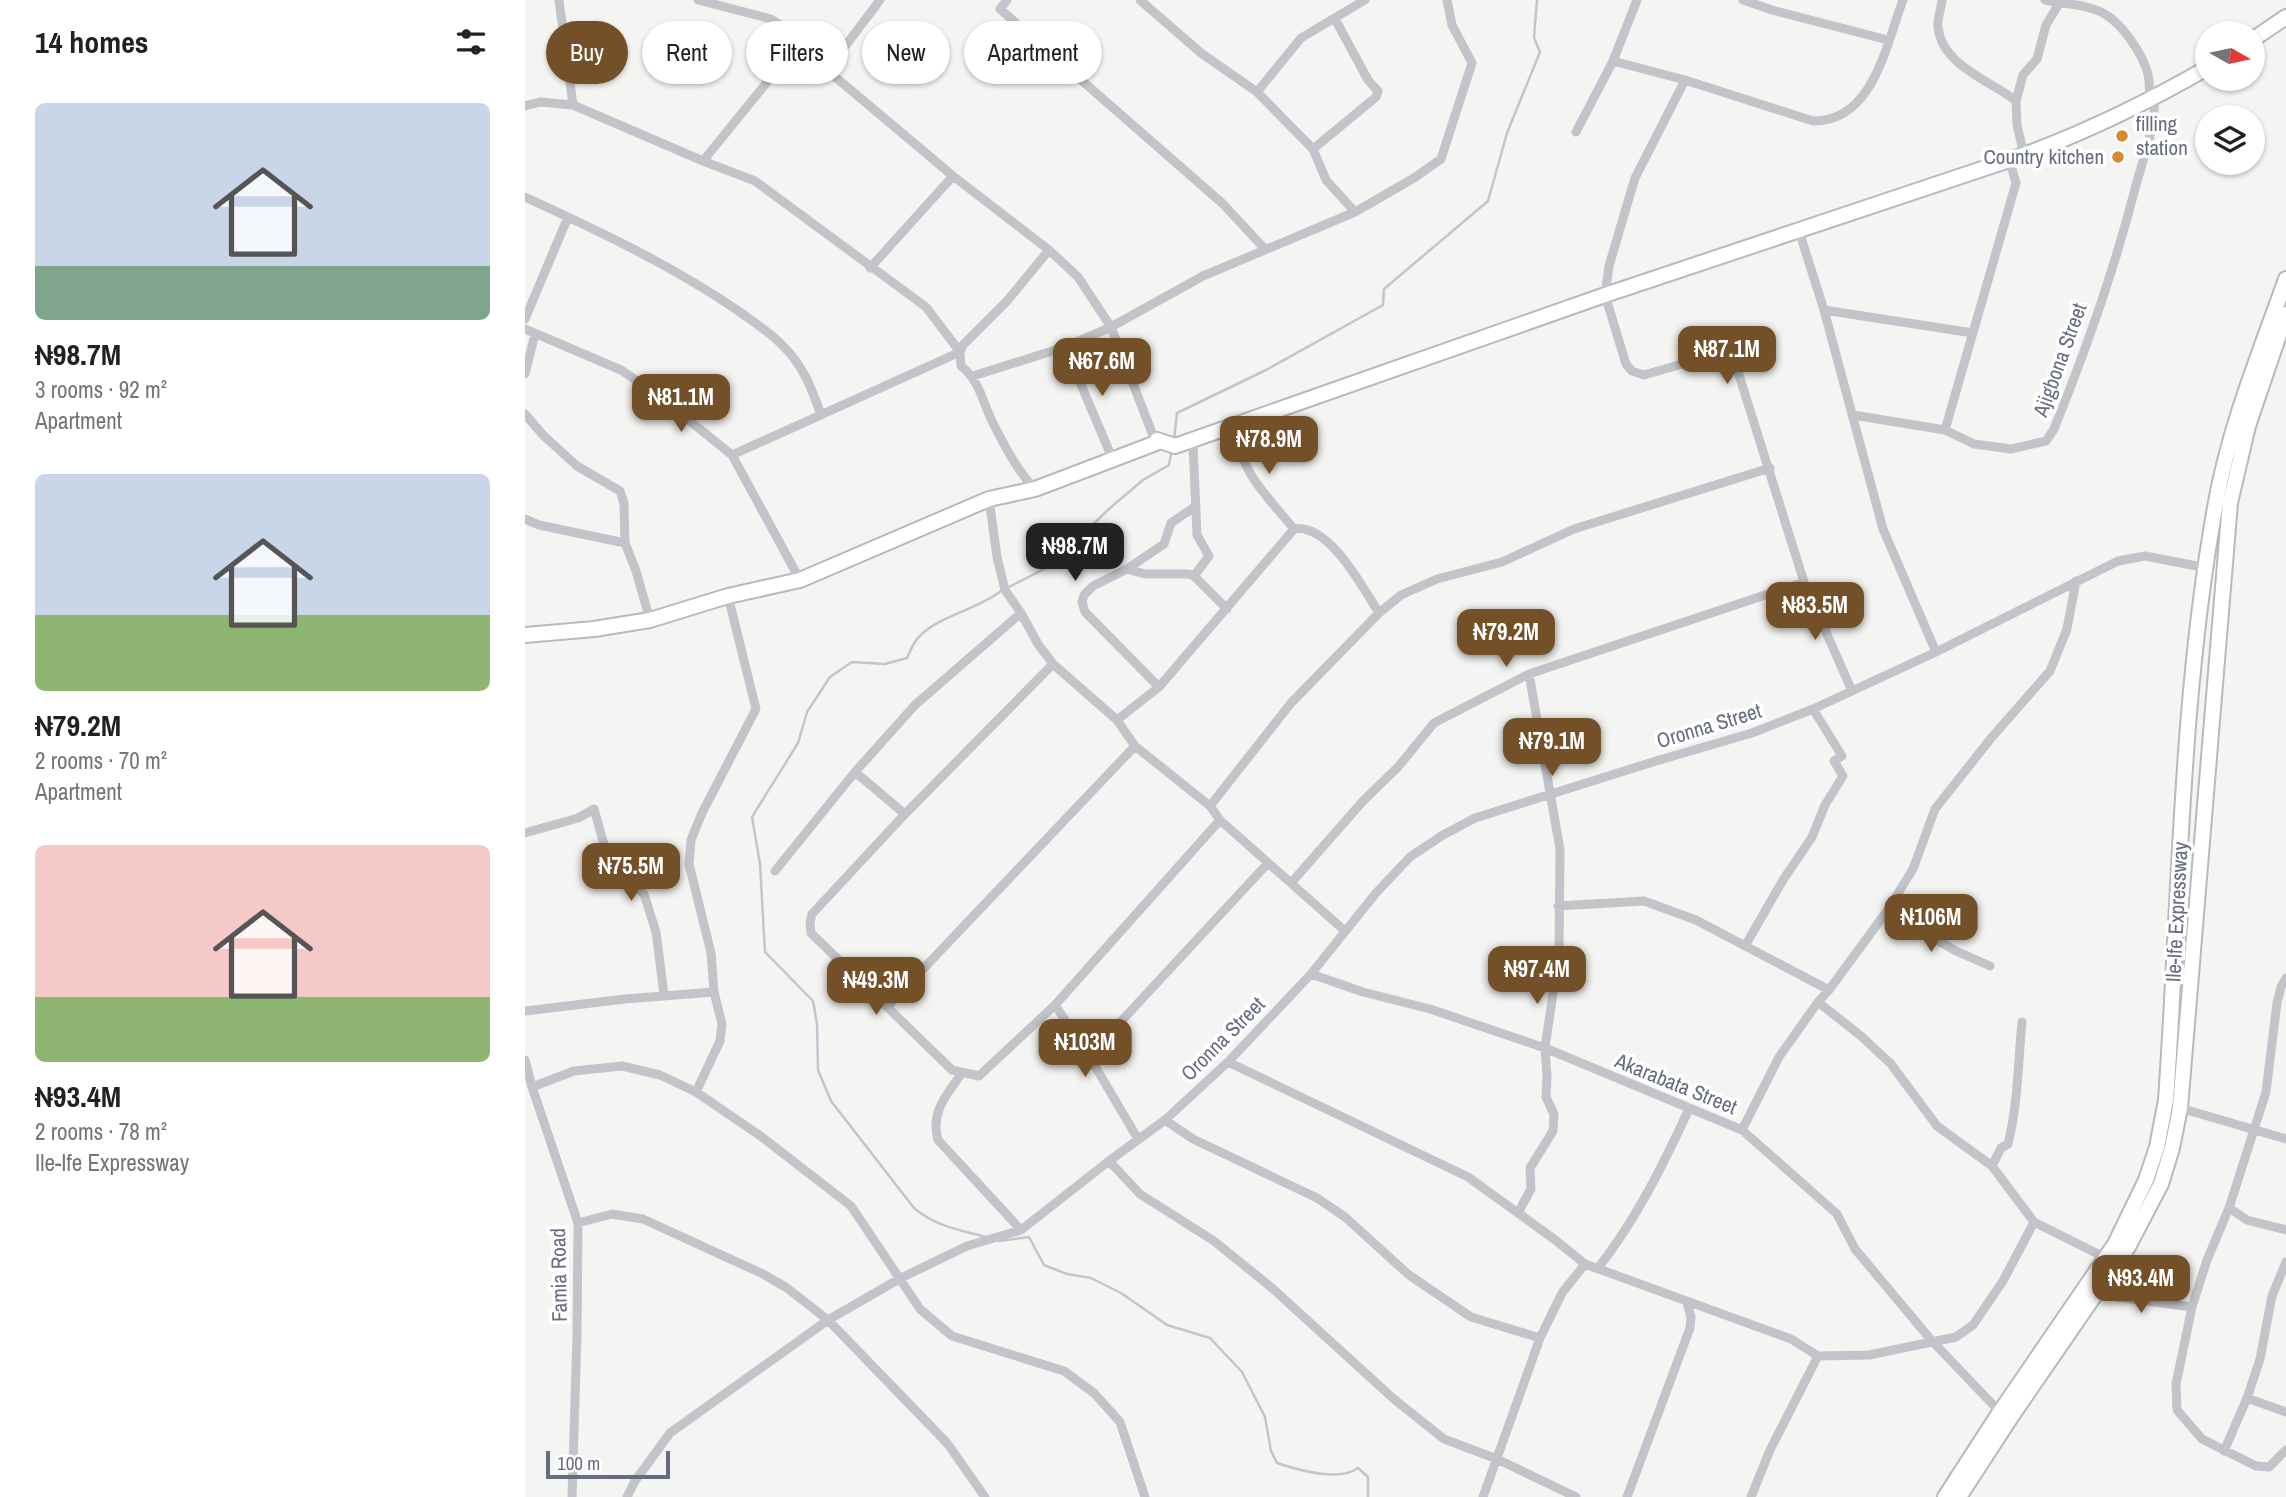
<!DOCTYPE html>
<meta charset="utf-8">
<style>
:root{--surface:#fff;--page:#f6f6f6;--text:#202124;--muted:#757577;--accent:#735028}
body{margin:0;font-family:"Archivo Narrow",sans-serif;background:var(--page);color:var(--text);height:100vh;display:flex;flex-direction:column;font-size:26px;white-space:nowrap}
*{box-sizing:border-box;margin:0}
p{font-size:23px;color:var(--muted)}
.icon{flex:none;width:38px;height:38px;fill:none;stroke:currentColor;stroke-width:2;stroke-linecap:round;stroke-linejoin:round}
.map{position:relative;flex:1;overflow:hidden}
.side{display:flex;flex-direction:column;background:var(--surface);width:525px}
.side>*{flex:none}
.guide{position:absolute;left:21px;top:21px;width:665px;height:63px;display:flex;gap:14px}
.needle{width:46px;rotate:99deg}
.tools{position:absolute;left:1670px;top:21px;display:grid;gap:14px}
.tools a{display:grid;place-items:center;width:70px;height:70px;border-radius:50%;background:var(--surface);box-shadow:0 2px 5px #0004;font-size:35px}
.scale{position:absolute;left:21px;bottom:18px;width:124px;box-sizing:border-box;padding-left:7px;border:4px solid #666d81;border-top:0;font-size:19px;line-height:24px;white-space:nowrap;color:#666d81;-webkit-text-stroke:5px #fff;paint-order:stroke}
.price{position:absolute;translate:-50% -60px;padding:0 16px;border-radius:14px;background:var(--accent);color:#fff;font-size:23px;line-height:46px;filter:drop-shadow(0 2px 4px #0008)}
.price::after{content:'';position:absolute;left:50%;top:42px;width:21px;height:16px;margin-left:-10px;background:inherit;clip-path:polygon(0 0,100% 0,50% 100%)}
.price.active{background:#222;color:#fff}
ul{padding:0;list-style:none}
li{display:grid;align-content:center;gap:14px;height:371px;padding:0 35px}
li span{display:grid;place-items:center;height:217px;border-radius:10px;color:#555}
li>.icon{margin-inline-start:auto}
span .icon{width:126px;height:126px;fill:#fffc;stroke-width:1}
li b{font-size:30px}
h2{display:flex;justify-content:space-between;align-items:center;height:84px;padding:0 35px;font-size:30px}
.tag{padding:0 24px;border-radius:32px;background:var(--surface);box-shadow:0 2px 5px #0004;font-size:24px;line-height:63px}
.tag.active{background:var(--accent);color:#fff}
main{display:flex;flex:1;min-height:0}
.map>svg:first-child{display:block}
</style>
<main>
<section class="side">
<h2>14 homes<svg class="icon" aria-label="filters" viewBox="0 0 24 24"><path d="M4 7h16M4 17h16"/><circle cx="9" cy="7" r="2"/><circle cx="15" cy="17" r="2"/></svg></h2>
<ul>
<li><span style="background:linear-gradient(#c9d6e8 75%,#7fa58c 0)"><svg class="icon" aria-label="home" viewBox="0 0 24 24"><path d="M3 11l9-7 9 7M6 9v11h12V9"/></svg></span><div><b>₦98.7M</b><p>3 rooms · 92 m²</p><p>Apartment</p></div></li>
<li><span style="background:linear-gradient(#c9d6e8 65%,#8fb573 0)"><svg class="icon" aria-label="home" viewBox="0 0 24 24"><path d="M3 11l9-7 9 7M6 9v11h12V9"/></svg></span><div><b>₦79.2M</b><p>2 rooms · 70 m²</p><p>Apartment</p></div></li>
<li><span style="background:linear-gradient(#f6c9c9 70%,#8fb573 0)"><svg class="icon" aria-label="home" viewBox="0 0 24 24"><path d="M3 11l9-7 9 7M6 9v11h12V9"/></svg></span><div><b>₦93.4M</b><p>2 rooms · 78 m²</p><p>Ile-Ife Expressway</p></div></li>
</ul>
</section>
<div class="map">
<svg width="1761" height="1497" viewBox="0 0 1761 1497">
<rect width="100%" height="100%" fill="#f4f5f2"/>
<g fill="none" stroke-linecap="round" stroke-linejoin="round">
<!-- stream -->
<path stroke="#c0c6ce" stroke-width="2.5" d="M 649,439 L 652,413 L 741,370 L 858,305 L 859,289 L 963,201 L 982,133 L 1015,52 L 1009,38 L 1012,0
M 482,588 L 525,566 L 585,508 L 618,480 L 644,465 L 647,449
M 461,1237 C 434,1230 410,1226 389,1208 L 306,1101 L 293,1070 L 292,1024 L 288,1001 L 240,952 L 235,864 L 227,817 L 273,743 L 282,712 L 305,677 L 327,662 L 360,664 L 382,658 C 385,652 388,643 393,638 C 412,616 452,610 476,591
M 474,1241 L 504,1237 L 519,1265 L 542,1274 L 566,1278 L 596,1293 L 642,1325 L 685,1338 L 717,1372 L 740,1417 L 746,1451 L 752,1463 C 773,1470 814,1482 833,1468 L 843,1477 L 843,1497"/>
<defs>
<path id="primary" d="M 1727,40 L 1761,17
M 0,635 L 69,629 L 125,620 L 203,596 L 275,580 L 464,499 L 510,489 L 631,443 L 632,440 L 650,446 L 1080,295 L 1499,155 C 1563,131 1623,102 1682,68
M 1420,1497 L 1475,1412 L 1590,1244 L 1621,1180 L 1632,1147 L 1641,1100 C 1655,901 1655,699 1691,502 C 1705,425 1735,352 1761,279
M 1434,1497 L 1486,1417 L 1603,1247 L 1636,1184 L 1647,1148 L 1655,1108 L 1705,503 L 1723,426 L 1761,314"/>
</defs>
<!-- primary casing -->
<use href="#primary" stroke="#b8b9be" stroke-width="18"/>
<!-- street -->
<path stroke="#c3c4c9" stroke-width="9" d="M 34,0 L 48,105
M 173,0 L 246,19 L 277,39 L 302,70 L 428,176 L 524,250 L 553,277 L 586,327 L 631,443
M 482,0 L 475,9 L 697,203 L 739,248
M 615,0 L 676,53 L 732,92 L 788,149 L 801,180 L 830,212
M 1218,0 L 1247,10 L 1363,40
M 1417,0 C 1416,9 1412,19 1413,27 C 1417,66 1465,80 1491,101
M 1088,61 L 1160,80 L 1288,121 C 1348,122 1361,45 1378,0
M 302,70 L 355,0
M 1160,80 L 1110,178 L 1084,266 L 1080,295 L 1101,364 L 1107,371 L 1119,375 L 1192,354 L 1209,359 L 1279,582 L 1327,691
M 732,92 L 776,38 L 840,0
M 0,106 L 15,102 L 48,105 L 178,161 L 230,181 L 401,307 L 435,352 L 436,366 C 456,382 457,402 468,423 C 480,447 492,470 510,489
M 1051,132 L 1088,61 L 1112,0
M 788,149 L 851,97 L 853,91 L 843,80 L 810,19
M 1499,155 L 1492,125 L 1491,101 L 1498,75 L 1512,59 L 1521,25 L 1535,2
M 178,161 L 277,39
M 0,197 C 72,230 146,265 212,310 C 227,321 245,332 258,346 C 278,365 287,389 296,415
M 1274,231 L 1299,310 L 1358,529 L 1411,652
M 345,268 L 428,176
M 1299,310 L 1448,333
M 0,319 L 43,217
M 0,329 L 96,370 L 130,393 L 207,455 L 275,580
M 540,347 L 588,460
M 0,374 L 10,334
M 448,376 L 540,347 L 586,327 L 678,276 L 830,212 L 889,178 L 916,159 L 947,63 L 927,25 L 922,0
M 0,414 L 19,436 L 52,466 L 95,491 L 99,503 L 100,543 L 111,571 L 125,620
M 1328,415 L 1420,430 L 1449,444 L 1486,449 L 1521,441 L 1529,429 C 1561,350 1590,268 1611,185 C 1619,156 1628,134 1630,102 L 1625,101 C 1624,93 1625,82 1623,74 C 1617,53 1597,23 1578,13 C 1559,3 1539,5 1520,0
M 709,426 C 716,473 740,494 769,529
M 1420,430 L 1491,183 L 1484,159
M 663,441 L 668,445 L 672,535 L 684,556 L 669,576 L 702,609
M 207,455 L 435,352 L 438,345 L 482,301 L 524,250
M 464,499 L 472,557 L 480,590 L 496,613 L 513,644 L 528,664 L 592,720 L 610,746 L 685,806 L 695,820 L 820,931
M 0,519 L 14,525 L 100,543
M 602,569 L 620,574 L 664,574 L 669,576
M 528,664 L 380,814 L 287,914 L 285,923 L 286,933 L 427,1070 L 454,1076 L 530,1005 L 695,820
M 634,687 L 560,612 L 557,602 L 559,595 L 568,586 L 602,569 L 639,544 L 646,523 L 671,506
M 592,720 L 634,687 L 769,529 C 804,523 838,588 854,613
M 685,806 L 766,703 L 854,613 L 876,595 L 912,579 L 977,562 L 1049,529 L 1245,468
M 380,814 L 330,772 L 390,705 L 496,613
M 0,833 L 53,818 L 69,809 L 85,866 L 119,894 L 131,932 L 139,995
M 250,871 L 330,772
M 766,883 L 838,801 L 873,767 L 909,723 L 1004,674 L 1279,582
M 1033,906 L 1119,901 L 1171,920 L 1304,990
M 1362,911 L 1431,951 L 1465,966
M 1220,946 L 1258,880 L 1287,837 L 1300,805 L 1318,776 L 1309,761 L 1317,756 L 1288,709
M 786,974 L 838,992 L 905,1009 L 1020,1048 L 1217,1130 L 1312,1214 L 1330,1249 L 1407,1341 L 1475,1412
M 1761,978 L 1756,987 L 1752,1003 L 1741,1092 L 1704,1208 L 1682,1260 L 1667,1307 L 1651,1384 L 1652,1410 L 1677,1439 L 1731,1466 L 1744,1467 L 1761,1450
M 1293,1002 L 1336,1036 L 1366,1064 L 1412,1126 L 1467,1166 L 1509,1222 L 1581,1258
M 530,1005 L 564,1056 L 613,1139
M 362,1007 L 610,746
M 0,1011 L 100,999 L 189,992
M 564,1056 L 743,863
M 0,1060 L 7,1087 L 53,1223 L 52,1335 L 47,1497
M 703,1062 L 943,1177 L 1029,1239 L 1060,1264 L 1266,1339 L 1293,1356 L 1344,1355 L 1431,1337 L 1448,1325 L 1478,1281 L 1509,1222
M 437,1073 C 422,1094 405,1112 413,1140 L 496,1230
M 7,1087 L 49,1071 L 97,1066 L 135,1075 L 171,1092 L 237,1137 L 326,1206 L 395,1309 L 427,1336 L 539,1371 L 569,1393 L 595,1422 L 620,1497
M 171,1092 L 195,1041 L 197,1024 L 189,992 L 186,953 L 164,864 L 166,840 L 177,813 L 231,709 L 203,596
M 1655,1108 L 1761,1139
M 640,1120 L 668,1139 L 792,1198 L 820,1217 L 884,1275 L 946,1317 L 1015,1338
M 1217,1130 L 1254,1057 L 1293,1002 L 1304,990 L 1362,911 L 1388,869 L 1410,809 L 1467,737 L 1525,671 L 1542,629 L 1551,581
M 584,1161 L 615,1194 L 689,1241 L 747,1288 L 870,1400 L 919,1439 L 972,1459 L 1051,1497
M 1467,1166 L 1476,1148 L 1483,1144 C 1493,1104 1493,1063 1497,1022
M 1704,1208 L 1722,1220 L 1761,1230
M 993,1213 L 1006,1189 L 1005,1168 L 1028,1131 L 1029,1114 L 1021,1097 L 1022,1077 L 1020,1048 L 1034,952 L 1035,849 L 1004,674
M 53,1223 L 87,1214 L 118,1219 L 238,1274 L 262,1288 L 303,1320 L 422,1443 L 460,1497
M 1073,1268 C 1111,1220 1138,1165 1164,1109
M 1570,1294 L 1667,1307
M 1722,1398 L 1761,1412
M 1699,1451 L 1722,1398 L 1735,1359 L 1747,1296 L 1761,1262
M 102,1497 L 110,1481 L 145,1433 L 303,1320 L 376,1278 L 442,1246 L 496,1230 L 584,1161 L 640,1120 L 703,1062 L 786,974 L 851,893 L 885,857 L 918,835 L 950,818 L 1131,761 L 1227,733 L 1288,709 L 1411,652 L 1593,561 L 1620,556 L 1682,568
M 958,1497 L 1015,1338 L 1037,1293 L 1060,1264
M 1102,1497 L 1165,1328 L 1166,1317 L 1162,1303
M 1226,1497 L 1245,1450 L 1293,1356"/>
<!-- primary -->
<use href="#primary" stroke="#fff" stroke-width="14"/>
</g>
<!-- markers -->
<g fill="#d98a2e" stroke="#fff" stroke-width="2.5">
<circle cx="1597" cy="136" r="7"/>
<circle cx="1593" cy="157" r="7"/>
</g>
<g text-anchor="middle" stroke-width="7" stroke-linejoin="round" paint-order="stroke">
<!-- poi labels -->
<g font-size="21" fill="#666d81" stroke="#fff" text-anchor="start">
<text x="1611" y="131">filling<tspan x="1611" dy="24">station</tspan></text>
<text x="1579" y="164" text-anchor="end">Country kitchen</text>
</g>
<!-- street labels -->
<g font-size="21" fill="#666d81" stroke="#fff">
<text transform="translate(1535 360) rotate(-70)" y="7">Ajigbona Street</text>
<text transform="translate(1184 726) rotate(-17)" y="7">Oronna Street</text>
<text transform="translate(1652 912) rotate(-87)" y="7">Ile-Ife Expressway</text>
<text transform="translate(698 1039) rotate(-45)" y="7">Oronna Street</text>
<text transform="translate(1151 1084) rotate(22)" y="7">Akarabata Street</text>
<text transform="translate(34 1275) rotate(-91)" y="7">Famia Road</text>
</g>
</g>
</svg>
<div class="tools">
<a><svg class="needle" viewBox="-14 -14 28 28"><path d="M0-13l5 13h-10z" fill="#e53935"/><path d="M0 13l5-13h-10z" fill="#757577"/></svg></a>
<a><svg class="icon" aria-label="layers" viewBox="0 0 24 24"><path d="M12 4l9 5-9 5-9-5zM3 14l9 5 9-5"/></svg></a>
</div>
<div class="scale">100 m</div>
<b class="price" style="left:1202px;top:386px">₦87.1M</b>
<b class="price" style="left:577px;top:398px">₦67.6M</b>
<b class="price" style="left:156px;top:434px">₦81.1M</b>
<b class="price" style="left:744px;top:476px">₦78.9M</b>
<b class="price active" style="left:550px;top:583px">₦98.7M</b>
<b class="price" style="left:1290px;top:642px">₦83.5M</b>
<b class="price" style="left:981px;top:669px">₦79.2M</b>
<b class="price" style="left:1027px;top:778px">₦79.1M</b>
<b class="price" style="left:106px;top:903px">₦75.5M</b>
<b class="price" style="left:1406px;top:954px">₦106M</b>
<b class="price" style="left:1012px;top:1006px">₦97.4M</b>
<b class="price" style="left:351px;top:1017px">₦49.3M</b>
<b class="price" style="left:560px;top:1079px">₦103M</b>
<b class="price" style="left:1616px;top:1315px">₦93.4M</b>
<div class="guide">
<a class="tag active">Buy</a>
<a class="tag">Rent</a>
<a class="tag">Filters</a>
<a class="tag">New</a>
<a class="tag">Apartment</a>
</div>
</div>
</main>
